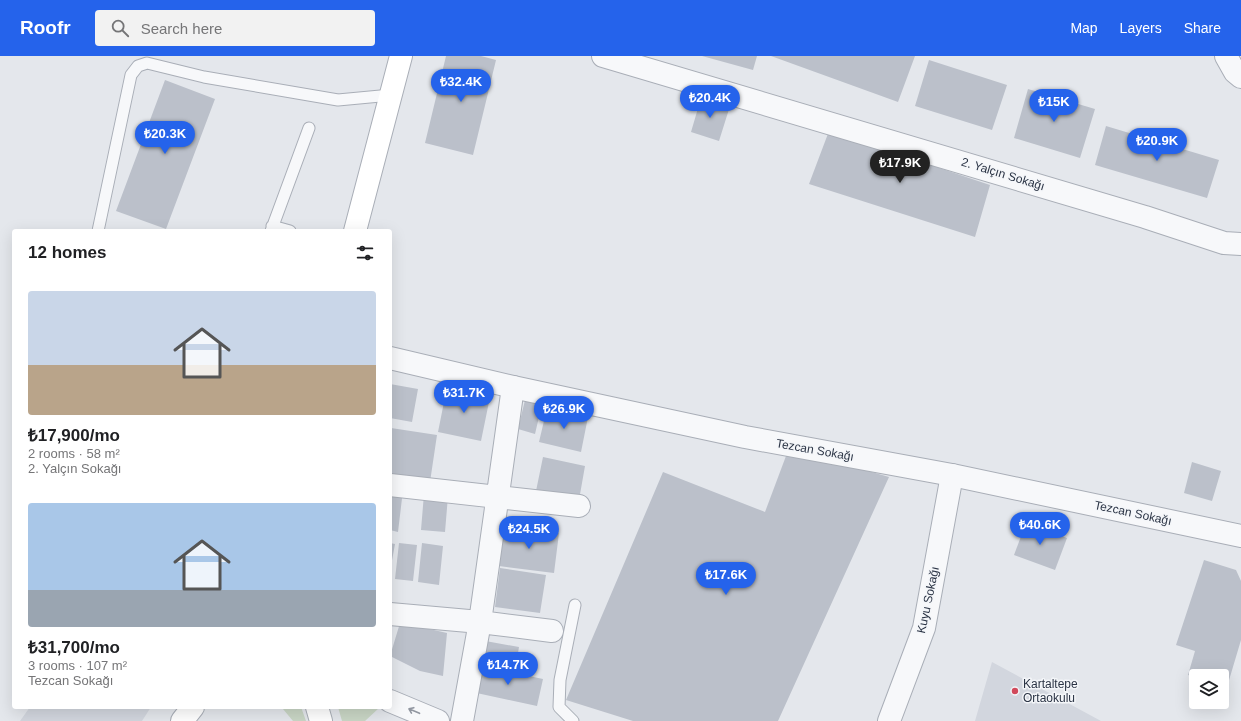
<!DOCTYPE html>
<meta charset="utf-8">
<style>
:root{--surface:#fff;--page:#f2f2f2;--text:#202124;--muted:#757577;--accent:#2563eb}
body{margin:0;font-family:Helvetica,sans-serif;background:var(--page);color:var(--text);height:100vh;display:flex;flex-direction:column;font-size:15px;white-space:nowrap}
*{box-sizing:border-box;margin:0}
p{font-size:13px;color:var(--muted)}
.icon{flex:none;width:22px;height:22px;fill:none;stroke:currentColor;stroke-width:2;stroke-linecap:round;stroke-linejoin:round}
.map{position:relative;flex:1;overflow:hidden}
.sheet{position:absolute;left:12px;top:173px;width:380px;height:480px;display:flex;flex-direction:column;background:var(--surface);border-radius:4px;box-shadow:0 4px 16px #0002}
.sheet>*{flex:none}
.controls{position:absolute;left:1189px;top:613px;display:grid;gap:8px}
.controls a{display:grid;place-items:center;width:40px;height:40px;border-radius:4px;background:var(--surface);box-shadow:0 4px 16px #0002;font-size:20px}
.price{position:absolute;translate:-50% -34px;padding:0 9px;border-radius:14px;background:var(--accent);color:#fff;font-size:13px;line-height:26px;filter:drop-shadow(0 1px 2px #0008)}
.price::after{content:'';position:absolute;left:50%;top:24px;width:12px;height:9px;margin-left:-6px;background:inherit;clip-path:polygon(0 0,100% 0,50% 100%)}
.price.current{background:#222;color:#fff}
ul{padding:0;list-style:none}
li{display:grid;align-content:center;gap:8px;height:212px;padding:0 16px}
li span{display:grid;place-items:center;height:124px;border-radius:4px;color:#555}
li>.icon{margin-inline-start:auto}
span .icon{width:72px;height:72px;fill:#fffc;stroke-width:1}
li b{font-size:17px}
h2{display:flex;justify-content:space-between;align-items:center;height:48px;padding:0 16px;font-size:17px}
header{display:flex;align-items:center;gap:24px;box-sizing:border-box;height:56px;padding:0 20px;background:var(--accent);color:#fff}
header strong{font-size:19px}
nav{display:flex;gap:22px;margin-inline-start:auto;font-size:14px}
.search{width:280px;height:36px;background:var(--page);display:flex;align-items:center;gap:10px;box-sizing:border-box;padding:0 14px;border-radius:4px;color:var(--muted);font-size:15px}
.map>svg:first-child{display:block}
</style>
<header>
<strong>Roofr</strong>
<div class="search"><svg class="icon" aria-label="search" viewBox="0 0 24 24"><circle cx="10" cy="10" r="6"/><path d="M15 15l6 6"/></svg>Search here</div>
<nav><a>Map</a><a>Layers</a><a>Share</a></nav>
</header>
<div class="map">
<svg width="1241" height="665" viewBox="0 0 1241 665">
<rect width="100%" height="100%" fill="#e4e7ec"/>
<!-- built -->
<path fill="#d2d6de" d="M 992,606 L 1101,665 L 975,665 Z
M 30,651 L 151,651 L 142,665 L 20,665 Z"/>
<!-- green -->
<path fill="#c9d6c5" d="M 268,651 L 301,651 L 306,665 L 293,665 L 283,653 Z
M 338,651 L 376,651 L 379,652 L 365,665 L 342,665 Z"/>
<!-- building -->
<path fill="#bbc0ca" d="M 446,0 L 481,0 L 496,4 L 473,99 L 425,87 Z
M 702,0 L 757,0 L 753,14 Z
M 771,0 L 915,0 L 898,46 Z
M 929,4 L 1007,29 L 992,74 L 915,50 Z
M 165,24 L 215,43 L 166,173 L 116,155 Z
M 1028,33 L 1095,53 L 1080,102 L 1014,82 Z
M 701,42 L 730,50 L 719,85 L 691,76 Z
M 1106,70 L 1219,104 L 1207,142 L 1095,109 Z
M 829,75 L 990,129 L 975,181 L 809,128 Z
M 390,328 L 418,333 L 412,366 L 390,362 Z
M 447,331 L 490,341 L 481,385 L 438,376 Z
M 525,344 L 542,348 L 535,378 L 518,373 Z
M 547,352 L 588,361 L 581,396 L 539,386 Z
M 391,372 L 437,379 L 430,426 L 390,420 Z
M 789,392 L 889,421 L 778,665 L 633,665 L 566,644 L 663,416 L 765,456 Z
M 543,401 L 585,410 L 579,444 L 536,435 Z
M 1192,406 L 1221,415 L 1212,445 L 1184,437 Z
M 390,433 L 403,434 L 398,476 L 390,474 Z
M 424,438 L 448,440 L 445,476 L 421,474 Z
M 1026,467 L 1067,482 L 1055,514 L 1014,499 Z
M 504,470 L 559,477 L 554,517 L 499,510 Z
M 390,487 L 395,488 L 391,510 L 390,510 Z
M 399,487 L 417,489 L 413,525 L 395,523 Z
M 422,487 L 443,490 L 439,529 L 418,526 Z
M 1204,504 L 1236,514 L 1241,525 L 1241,584 L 1227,631 L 1222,630 L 1222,620 L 1196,620 L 1196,622 L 1188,619 L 1195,595 L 1176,589 Z
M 500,512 L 546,519 L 540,557 L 495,551 Z
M 400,567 L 425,568 L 425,572 L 447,577 L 443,620 L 420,615 L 390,600 Z
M 480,584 L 519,591 L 515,615 L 475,608 Z
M 478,609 L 543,623 L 537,650 L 472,636 Z"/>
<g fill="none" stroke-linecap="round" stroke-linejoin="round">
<defs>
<path id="service" d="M 272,170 L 290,175
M 98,175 L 131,19 L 138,10 L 147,7 L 204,21 L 338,44 L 391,39
M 271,175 L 309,72
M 573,665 L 559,651 L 560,624 L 575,549"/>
<path id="minor" d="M 603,0 L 1145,161 L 1224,187 L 1241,188
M 1226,0 L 1235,16 L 1241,21
M 390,429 L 579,450
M 390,558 L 480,566 L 552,575
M 462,665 L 480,566 L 513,331
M 889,665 L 924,572 L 952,419"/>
<path id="tertiary" d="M 390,302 L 513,331 L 745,381 L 952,419 L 1241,480
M 390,645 L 438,665"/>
<path id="secondary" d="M 355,175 L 401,0
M 317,651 L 321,665
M 182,665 L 193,651"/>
</defs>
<!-- service casing -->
<use href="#service" stroke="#a9aeb7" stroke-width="13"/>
<!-- minor casing -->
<use href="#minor" stroke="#a9aeb7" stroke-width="24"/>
<!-- tertiary casing -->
<use href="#tertiary" stroke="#a9aeb7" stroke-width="24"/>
<!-- secondary casing -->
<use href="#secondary" stroke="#a9aeb7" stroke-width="24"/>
<!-- service -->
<use href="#service" stroke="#f7f8fa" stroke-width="11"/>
<!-- minor -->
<use href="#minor" stroke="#f7f8fa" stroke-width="22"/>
<!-- tertiary -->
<use href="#tertiary" stroke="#f7f8fa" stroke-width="22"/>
<!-- secondary -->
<use href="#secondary" stroke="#fff" stroke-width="22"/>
</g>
<!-- one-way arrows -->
<defs><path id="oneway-shaft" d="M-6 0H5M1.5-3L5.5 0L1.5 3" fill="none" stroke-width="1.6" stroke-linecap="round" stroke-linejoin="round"/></defs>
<use stroke="#9196a0" href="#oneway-shaft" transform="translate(414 655) rotate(-157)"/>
<!-- markers -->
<circle fill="#d1495b" stroke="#f4f6f9" stroke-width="1.5" cx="1015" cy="635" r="4"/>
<g text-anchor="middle" stroke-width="3" stroke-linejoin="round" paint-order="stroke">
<!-- street labels -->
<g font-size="12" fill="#2b3445" stroke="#f4f6f9">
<text transform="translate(1003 118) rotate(17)" y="4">2. Yalçın Sokağı</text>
<text transform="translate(815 394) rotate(10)" y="4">Tezcan Sokağı</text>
<text transform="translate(1133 457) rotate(12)" y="4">Tezcan Sokağı</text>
<text transform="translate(928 544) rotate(-78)" y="4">Kuyu Sokağı</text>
</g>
<!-- poi labels -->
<g font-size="12" fill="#2b3445" stroke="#f4f6f9" text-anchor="start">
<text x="1023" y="632">Kartaltepe<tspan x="1023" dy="14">Ortaokulu</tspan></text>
</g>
</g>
</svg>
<div class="controls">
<a><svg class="icon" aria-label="layers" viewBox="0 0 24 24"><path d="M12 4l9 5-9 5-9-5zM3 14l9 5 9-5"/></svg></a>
</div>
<b class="price" style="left:461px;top:47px">₺32.4K</b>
<b class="price" style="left:710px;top:63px">₺20.4K</b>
<b class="price" style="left:1054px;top:67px">₺15K</b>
<b class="price" style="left:165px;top:99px">₺20.3K</b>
<b class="price" style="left:1157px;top:106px">₺20.9K</b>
<b class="price current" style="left:900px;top:128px">₺17.9K</b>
<b class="price" style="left:464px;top:358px">₺31.7K</b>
<b class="price" style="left:564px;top:374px">₺26.9K</b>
<b class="price" style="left:1040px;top:490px">₺40.6K</b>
<b class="price" style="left:529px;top:494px">₺24.5K</b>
<b class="price" style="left:726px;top:540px">₺17.6K</b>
<b class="price" style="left:508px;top:630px">₺14.7K</b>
<section class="sheet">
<h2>12 homes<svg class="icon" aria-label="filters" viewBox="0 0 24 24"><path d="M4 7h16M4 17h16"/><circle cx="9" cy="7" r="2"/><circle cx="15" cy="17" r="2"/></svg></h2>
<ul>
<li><span style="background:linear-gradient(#c9d6e8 60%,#b9a48a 0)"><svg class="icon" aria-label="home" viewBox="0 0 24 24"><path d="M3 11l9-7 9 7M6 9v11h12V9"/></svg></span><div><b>₺17,900/mo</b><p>2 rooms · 58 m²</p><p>2. Yalçın Sokağı</p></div></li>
<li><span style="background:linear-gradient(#a9c7e8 70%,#9aa5b1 0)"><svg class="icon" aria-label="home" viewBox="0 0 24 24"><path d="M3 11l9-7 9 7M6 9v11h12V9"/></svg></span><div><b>₺31,700/mo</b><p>3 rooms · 107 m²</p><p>Tezcan Sokağı</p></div></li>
</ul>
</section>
</div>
